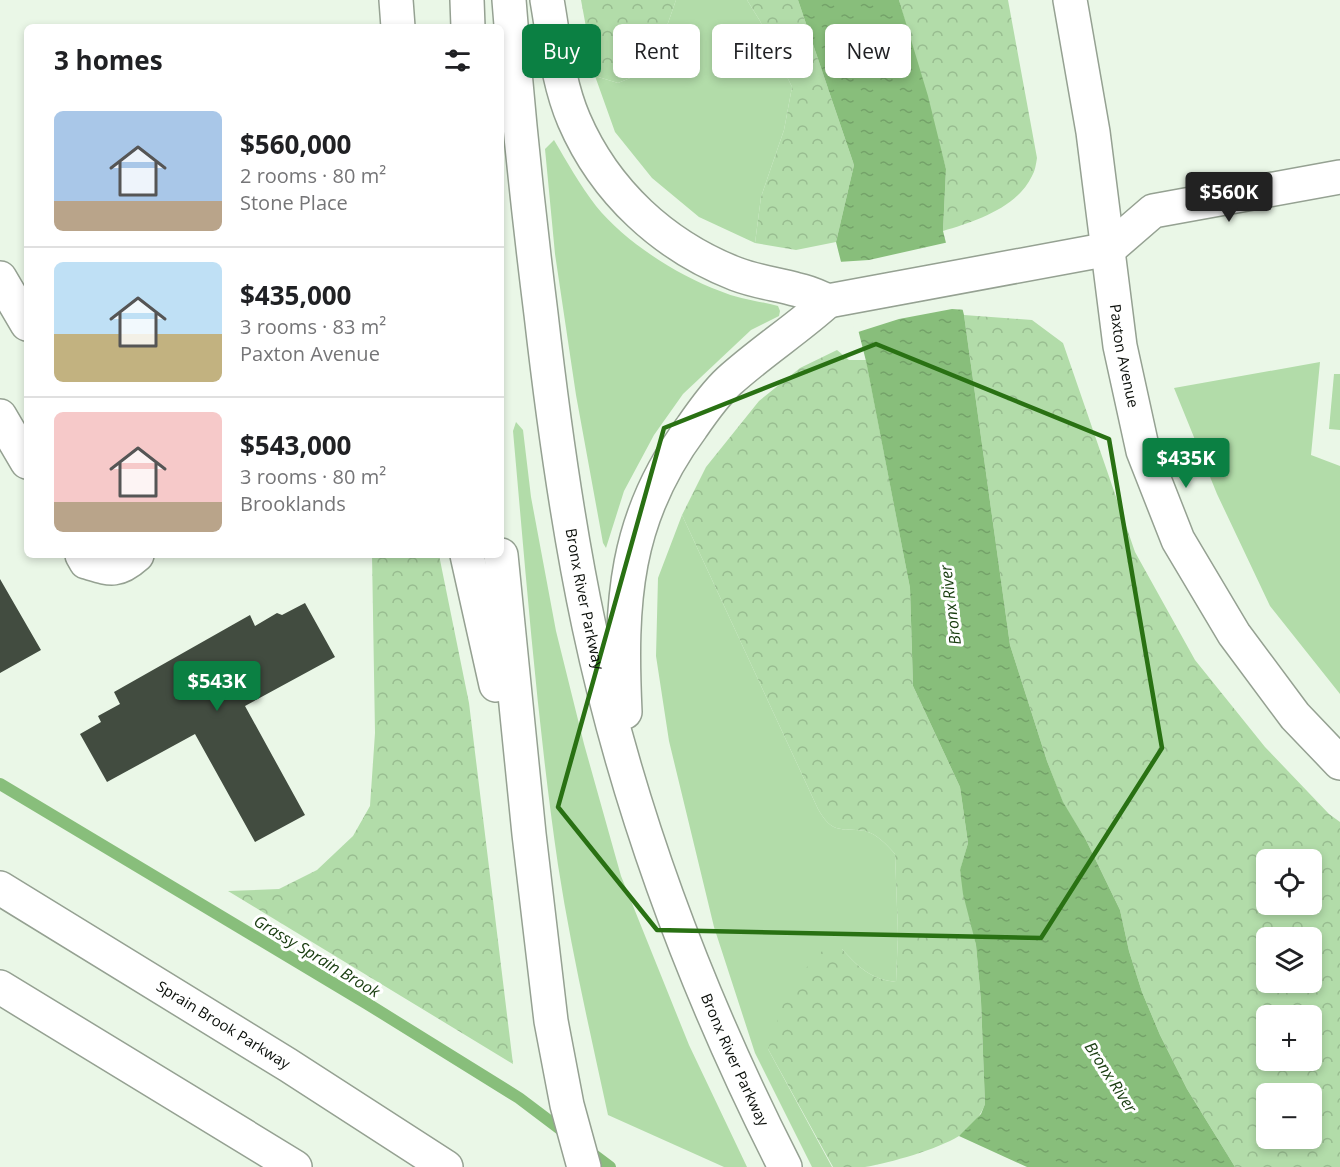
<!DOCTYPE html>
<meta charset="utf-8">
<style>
:root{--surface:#fff;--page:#f2f2f2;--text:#202124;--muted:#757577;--line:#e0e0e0;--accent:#0b8043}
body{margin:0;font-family:"Open Sans",sans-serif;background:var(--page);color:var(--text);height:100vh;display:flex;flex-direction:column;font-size:22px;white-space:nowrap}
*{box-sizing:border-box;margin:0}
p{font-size:20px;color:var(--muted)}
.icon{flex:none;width:33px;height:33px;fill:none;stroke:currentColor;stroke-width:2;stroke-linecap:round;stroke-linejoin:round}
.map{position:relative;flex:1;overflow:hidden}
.panel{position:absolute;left:24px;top:24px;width:480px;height:534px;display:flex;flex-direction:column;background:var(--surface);border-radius:9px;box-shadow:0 3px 9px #0003}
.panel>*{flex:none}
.hud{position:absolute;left:522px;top:24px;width:570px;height:54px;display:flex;gap:12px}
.buttons{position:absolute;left:1256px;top:849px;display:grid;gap:12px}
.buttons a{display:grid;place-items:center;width:66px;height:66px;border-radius:9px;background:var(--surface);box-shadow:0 3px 9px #0003;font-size:30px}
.price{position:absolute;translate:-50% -51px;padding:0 14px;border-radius:6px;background:var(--accent);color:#fff;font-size:20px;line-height:39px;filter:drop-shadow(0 2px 3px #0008)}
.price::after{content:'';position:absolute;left:50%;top:36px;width:18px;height:14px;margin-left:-9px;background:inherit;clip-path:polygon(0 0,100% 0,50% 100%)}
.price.on{background:#222;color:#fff}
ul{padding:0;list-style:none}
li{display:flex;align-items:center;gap:18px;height:150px;padding:0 30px}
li+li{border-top:2px solid var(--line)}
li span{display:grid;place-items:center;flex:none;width:168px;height:120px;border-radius:9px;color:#555}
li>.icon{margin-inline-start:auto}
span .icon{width:72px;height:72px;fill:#fffc;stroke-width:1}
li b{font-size:26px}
h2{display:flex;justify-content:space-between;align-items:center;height:72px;padding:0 30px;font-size:26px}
.chip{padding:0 21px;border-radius:9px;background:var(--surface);box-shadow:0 3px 9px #0003;font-size:21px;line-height:54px}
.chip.on{background:var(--accent);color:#fff}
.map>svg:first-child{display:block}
</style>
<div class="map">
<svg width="1340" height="1167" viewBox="0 0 1340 1167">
<defs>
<pattern id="forest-crowns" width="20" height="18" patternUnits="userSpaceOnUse" patternTransform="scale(1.5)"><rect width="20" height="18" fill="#b2dca9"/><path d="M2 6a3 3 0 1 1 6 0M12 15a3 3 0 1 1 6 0" fill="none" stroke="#98bc90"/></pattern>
<pattern id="water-ripples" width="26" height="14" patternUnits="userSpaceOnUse" patternTransform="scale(1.5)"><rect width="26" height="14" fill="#88be7b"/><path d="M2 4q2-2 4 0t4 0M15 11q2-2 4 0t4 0" fill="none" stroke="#74a269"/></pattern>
</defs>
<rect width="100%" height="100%" fill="#eaf7e7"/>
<!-- green -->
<path fill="#b2dca9" d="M 676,0 L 747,0 L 760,21 L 792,87 L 784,130 L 761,197 L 755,243 L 699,217 L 652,178 L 615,132 L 595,76 L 618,83 L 652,69 Z
M 554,140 C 567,162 580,185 596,206 C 625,242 677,275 720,291 C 738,299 759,301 778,306 L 780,311 L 779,316 L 751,330 L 683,394 L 654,435 L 624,491 L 606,548 L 603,543 L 576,395 L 555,254 L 545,149 Z
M 1320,362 L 1311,455 L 1340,466 L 1340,694 L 1270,606 L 1217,494 L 1174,388 Z
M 1334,374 L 1340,374 L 1340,430 L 1329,429 Z
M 516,422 L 523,430 L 531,497 L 556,631 L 584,744 L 621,876 L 689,1045 L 747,1167 L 724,1167 L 608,1115 C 590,1032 571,949 558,865 C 537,721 526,576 513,431 Z
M 682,515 L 818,809 C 833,835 839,827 865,831 C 877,834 887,845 895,854 L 898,934 L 896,982 C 871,979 859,968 842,949 L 768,1049 L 832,1167 L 812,1167 L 755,1053 L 714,927 L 669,741 L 656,656 L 658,578 Z"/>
<!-- forest -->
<path fill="url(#forest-crowns)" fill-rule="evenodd" d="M 581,0 L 676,0 L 652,69 L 618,83 L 595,76 Z
M 747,0 L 798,0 L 854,165 L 836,242 L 796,250 L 755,243 L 761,197 L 784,130 L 792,87 L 760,21 Z
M 899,0 L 1008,0 L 1037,158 C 1036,164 1035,171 1032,176 C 1017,208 974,222 943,231 L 946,169 Z
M 964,315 L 1032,320 L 1063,343 L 1135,552 L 1195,660 L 1265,747 L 1329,814 L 1340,822 L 1340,1167 L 1235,1167 L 1187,1089 L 1160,1035 L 1142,992 L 1129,951 L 1120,910 L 1086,840 L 1063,803 L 1047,761 L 1010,645 ZM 1266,860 L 1311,860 L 1311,904 L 1266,904 ZM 1266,938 L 1311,938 L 1311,982 L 1266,982 ZM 1266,1016 L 1311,1016 L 1311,1060 L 1266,1060 ZM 1266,1094 L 1311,1094 L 1311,1138 L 1266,1138 Z
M 837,350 L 849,360 L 866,360 L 910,588 L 913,686 L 960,787 L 968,843 L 960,871 L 976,945 L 981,1001 L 985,1104 C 981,1116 970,1129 959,1136 C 938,1149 890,1163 865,1167 C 855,1167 843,1167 833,1167 L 768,1049 L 789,986 L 825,948 L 842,949 C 859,968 871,979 896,982 L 898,934 L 895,854 C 887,845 877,834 865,831 C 839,827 833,835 818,809 L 682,515 L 706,467 L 759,401 L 800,368 Z
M 372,555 L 439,555 L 469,703 L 513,1064 L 228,891 L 279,889 L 317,870 L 353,836 L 370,806 L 375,733 Z"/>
<!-- water -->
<path fill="url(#water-ripples)" d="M 798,0 L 899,0 L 928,96 L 946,169 L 943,231 L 964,315 L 1010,645 L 1047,761 L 1063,802 L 1086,840 L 1120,910 L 1129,951 L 1142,992 L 1160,1035 L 1187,1089 L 1235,1167 L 1027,1167 L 959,1136 L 981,1114 L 985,1104 L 981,1001 L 976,945 L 963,894 L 960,870 L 968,843 L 960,787 L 913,686 L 910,588 L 866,361 L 836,242 L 854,165 Z"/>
<!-- pier -->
<path fill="#eaf7e7" d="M 949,242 L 966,310 L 952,309 L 899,319 L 855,333 L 838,262 L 869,260 Z"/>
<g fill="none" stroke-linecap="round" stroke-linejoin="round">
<!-- stream -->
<path stroke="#88be7b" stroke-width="12" d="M 0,784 L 366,1003 L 519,1098 L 568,1135
M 586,1149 L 610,1167"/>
</g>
<!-- building -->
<path fill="#424c40" d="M 0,579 L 41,650 L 0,673 Z
M 305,603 L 335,657 L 245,706 L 305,815 L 255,842 L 195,734 L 107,782 L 80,734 L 101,722 L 98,716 L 120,704 L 114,692 L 250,615 L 255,626 L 277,613 L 282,615 Z"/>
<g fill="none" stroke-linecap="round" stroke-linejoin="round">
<defs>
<path id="minor" d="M 1109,249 L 1153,211 L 1340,177
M 0,278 L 27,324
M 0,416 L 27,462
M 82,555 L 86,562 C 110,569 117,573 137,555"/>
<g id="tertiary">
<path id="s1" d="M 1070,0 L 1093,132 L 1120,346 L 1143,451 L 1178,540 L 1234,634 L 1295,716 L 1340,763"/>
</g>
<g id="trunk">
<path d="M 396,0 L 398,27"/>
<path d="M 467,0 L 468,27"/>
<path id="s2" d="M 509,0 C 517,105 528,210 541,314 C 553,419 567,523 589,626 C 629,814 698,996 785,1167"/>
<path d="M 547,0 C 554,40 558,83 574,120 C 605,192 664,246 736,274 C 757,282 777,284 798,290 C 809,292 819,297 828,301 L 1109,249"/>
<path d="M 467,555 L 496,685"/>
<path d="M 501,555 L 529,834 L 551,1021 L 567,1105 L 584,1167"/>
<path d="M 625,712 C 620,603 624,518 692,427 C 703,411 715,394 729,381 C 761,352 797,329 828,301"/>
</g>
<g id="motorway">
<path id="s3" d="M 0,888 L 288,1065 L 446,1167"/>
<path d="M 0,987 L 295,1167"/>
</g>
</defs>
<!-- minor casing -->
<use href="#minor" stroke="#95a192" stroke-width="36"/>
<!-- tertiary casing -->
<use href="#tertiary" stroke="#95a192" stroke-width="36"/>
<!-- trunk casing -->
<use href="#trunk" stroke="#95a192" stroke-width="36"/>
<!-- motorway casing -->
<use href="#motorway" stroke="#95a192" stroke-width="36"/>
<!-- minor -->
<use href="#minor" stroke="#fff" stroke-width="33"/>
<!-- tertiary -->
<use href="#tertiary" stroke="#fff" stroke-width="33"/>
<!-- trunk -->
<use href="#trunk" stroke="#fff" stroke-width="33"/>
<!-- motorway -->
<use href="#motorway" stroke="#fff" stroke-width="33"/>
</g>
<!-- marked area -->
<path fill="none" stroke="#297113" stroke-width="4.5" stroke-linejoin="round" d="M 876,344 L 1109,439 L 1162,748 L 1041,938 L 657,930 L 558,807 L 664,428 Z"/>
<g text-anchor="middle" stroke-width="6" stroke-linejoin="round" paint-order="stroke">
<!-- street labels -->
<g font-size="15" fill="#0b0f0a" stroke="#fff">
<text dy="5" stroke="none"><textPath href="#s1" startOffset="360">Paxton Avenue</textPath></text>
<text dy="5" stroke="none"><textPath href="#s2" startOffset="604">Bronx River Parkway</textPath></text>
<text dy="5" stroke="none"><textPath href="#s3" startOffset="262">Sprain Brook Parkway</textPath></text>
<text dy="5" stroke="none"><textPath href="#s2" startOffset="1090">Bronx River Parkway</textPath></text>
</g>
<!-- water labels -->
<g font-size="16" font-style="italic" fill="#183c0f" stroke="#fff">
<text transform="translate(950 605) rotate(-97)" y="6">Bronx River</text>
<text transform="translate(317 956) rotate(31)" y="6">Grassy Sprain Brook</text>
<text transform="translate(1111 1077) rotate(57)" y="6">Bronx River</text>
</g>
</g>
</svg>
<div class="buttons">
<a><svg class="icon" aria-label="locate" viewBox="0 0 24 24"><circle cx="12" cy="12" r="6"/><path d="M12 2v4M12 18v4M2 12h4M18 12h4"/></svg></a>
<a><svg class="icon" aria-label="layers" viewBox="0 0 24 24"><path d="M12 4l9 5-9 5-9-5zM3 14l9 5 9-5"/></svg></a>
<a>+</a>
<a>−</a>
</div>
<b class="price on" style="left:1229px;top:223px">$560K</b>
<b class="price" style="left:1186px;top:489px">$435K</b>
<b class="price" style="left:217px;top:712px">$543K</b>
<div class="hud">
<a class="chip on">Buy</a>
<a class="chip">Rent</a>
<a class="chip">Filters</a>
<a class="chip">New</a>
</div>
<section class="panel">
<h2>3 homes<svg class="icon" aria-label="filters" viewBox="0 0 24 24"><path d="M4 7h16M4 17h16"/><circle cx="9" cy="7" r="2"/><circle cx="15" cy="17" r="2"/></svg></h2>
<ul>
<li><span style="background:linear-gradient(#a9c7e8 75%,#b9a48a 0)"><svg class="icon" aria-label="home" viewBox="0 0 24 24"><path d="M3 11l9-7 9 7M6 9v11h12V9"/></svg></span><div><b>$560,000</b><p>2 rooms · 80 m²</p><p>Stone Place</p></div></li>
<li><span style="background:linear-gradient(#bfe0f5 60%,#c2b280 0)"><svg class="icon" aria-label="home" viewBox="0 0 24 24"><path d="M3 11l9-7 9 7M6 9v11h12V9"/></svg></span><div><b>$435,000</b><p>3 rooms · 83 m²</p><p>Paxton Avenue</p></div></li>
<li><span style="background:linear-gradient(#f6c9c9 75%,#b9a48a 0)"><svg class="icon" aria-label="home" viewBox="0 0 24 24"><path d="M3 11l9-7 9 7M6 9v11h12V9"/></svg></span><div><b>$543,000</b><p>3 rooms · 80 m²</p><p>Brooklands</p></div></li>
</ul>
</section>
</div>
